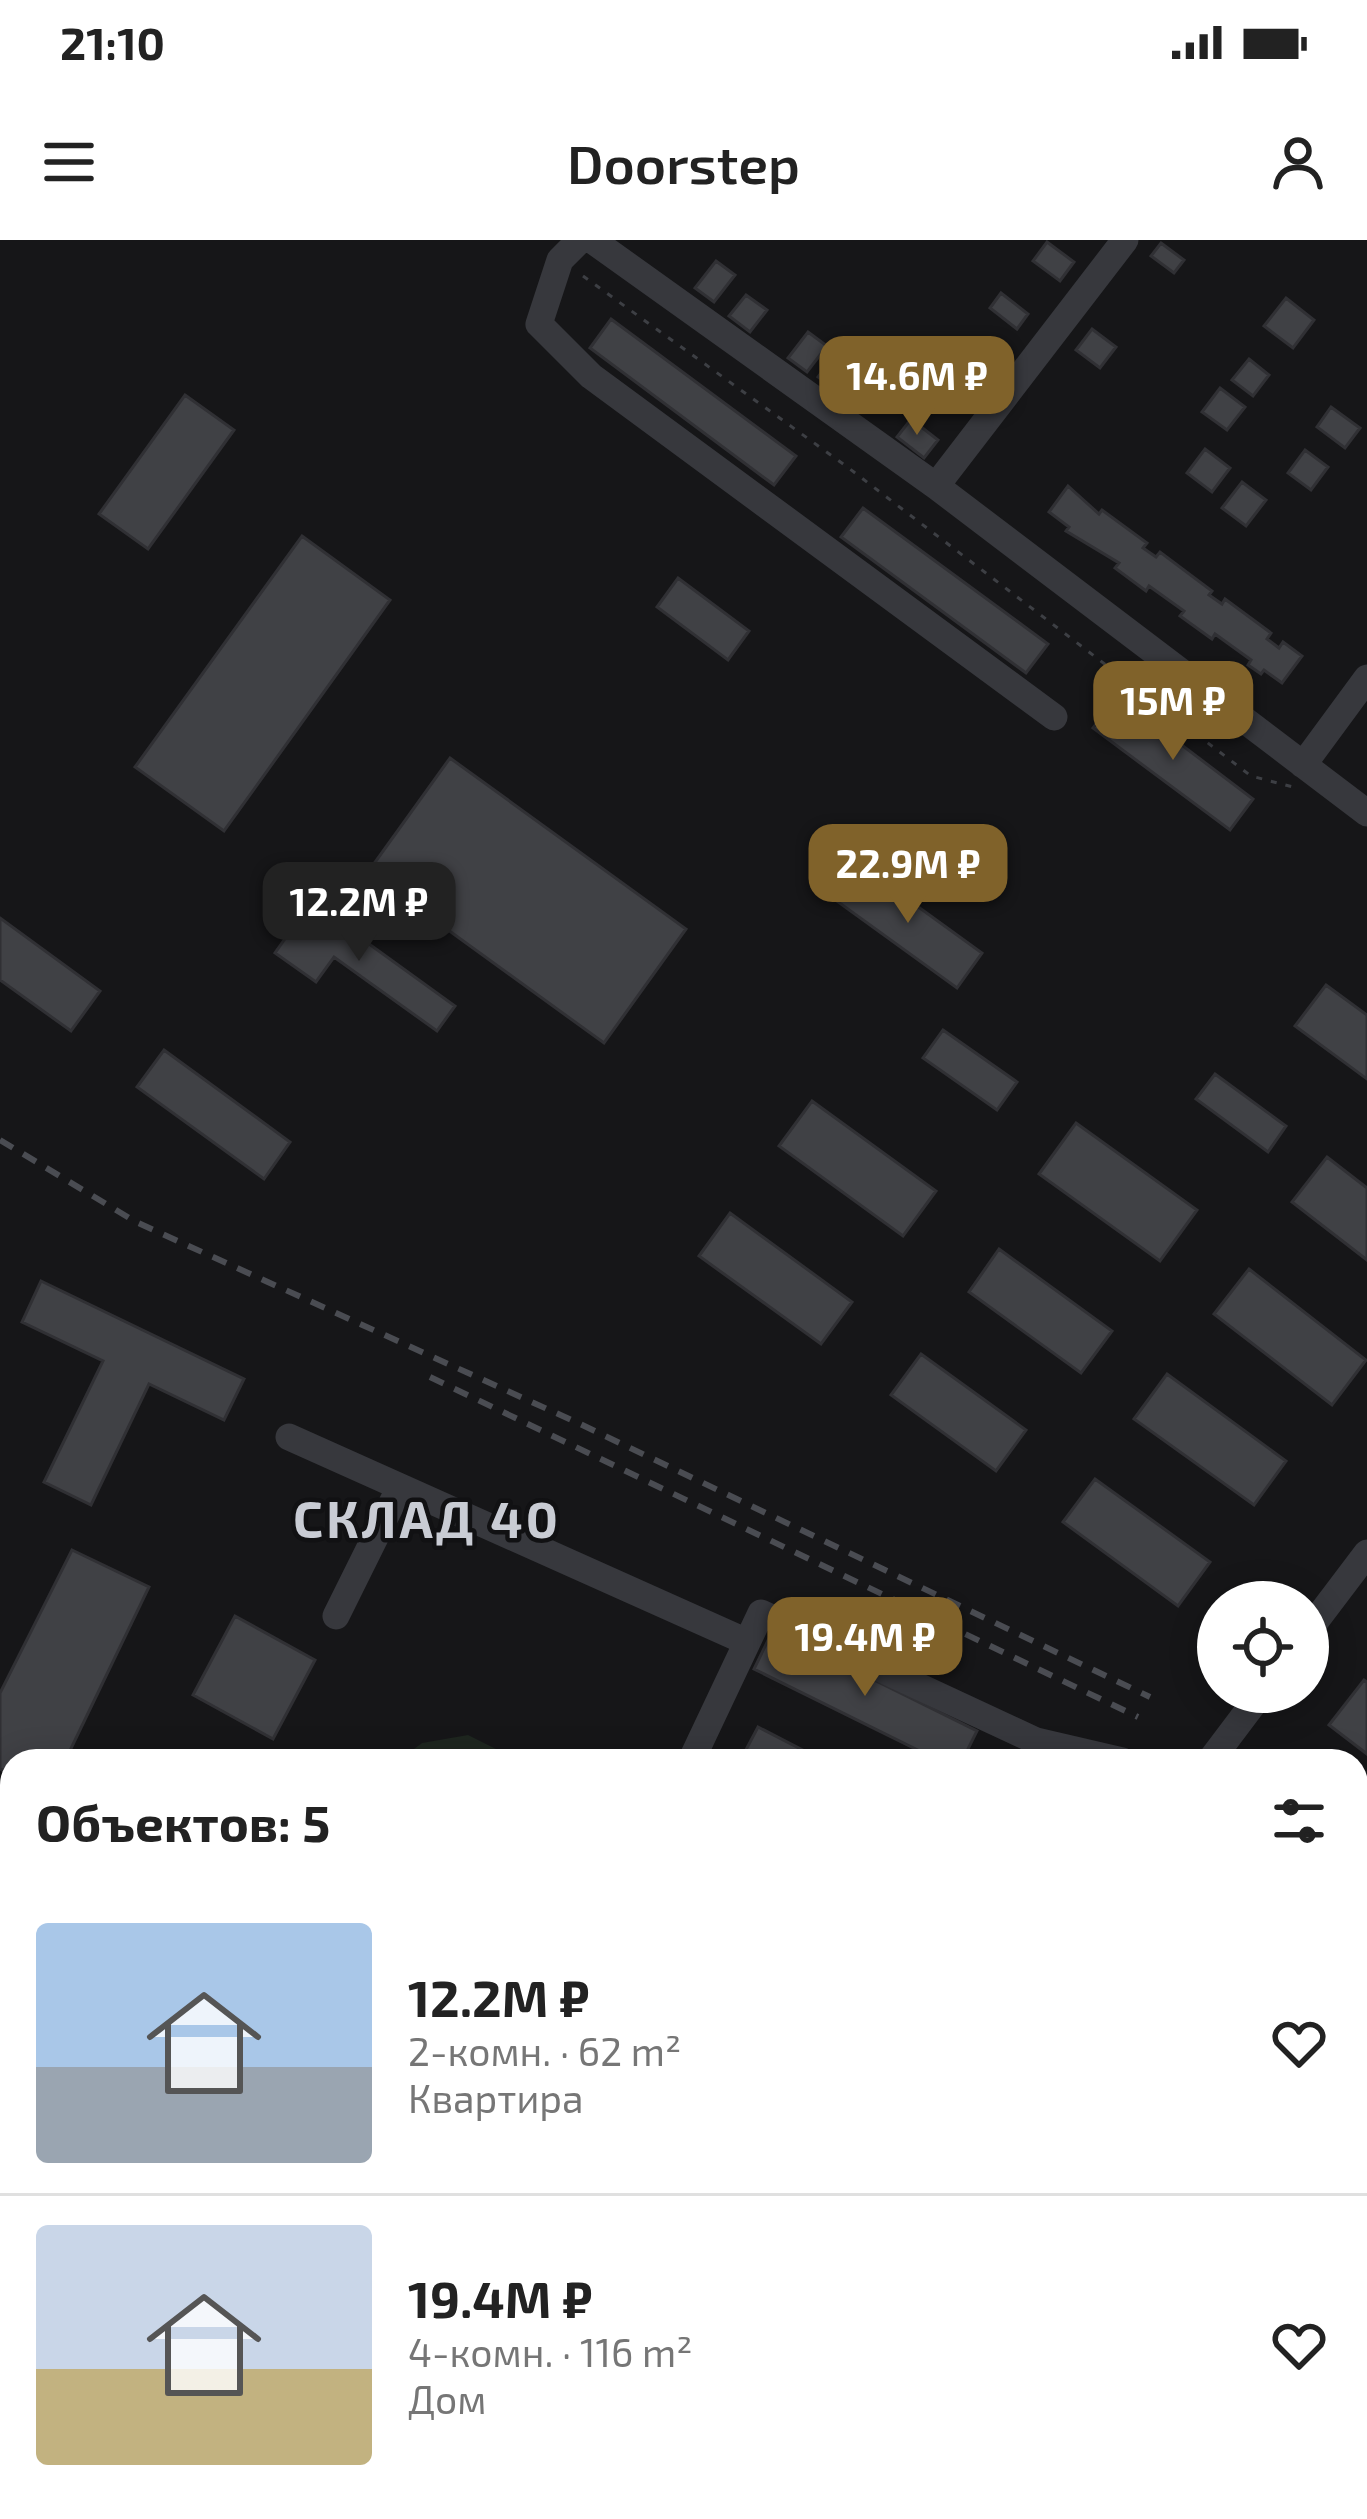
<!DOCTYPE html>
<html lang="ru">
<meta charset="utf-8">
<style>
:root{--surface:#fff;--page:#f2f2f2;--text:#222;--muted:#767676;--line:#e0e0e0;--accent:#80622a}
body{margin:0;font-family:"Exo 2",sans-serif;background:var(--page);color:var(--text);height:100vh;display:flex;flex-direction:column;font-size:45px;white-space:nowrap}
*{box-sizing:border-box;margin:0}
p{font-size:39px;color:var(--muted)}
.icon{flex:none;width:66px;height:66px;fill:none;stroke:currentColor;stroke-width:2;stroke-linecap:round;stroke-linejoin:round}
.map{position:relative;flex:1;overflow:hidden}
.side{position:absolute;left:0px;top:1509px;width:1368px;height:771px;display:flex;flex-direction:column;background:var(--surface);border-radius:36px 36px 0 0;box-shadow:0 6px 30px #0003}
.side>*{flex:none}
.controls{position:absolute;left:1197px;top:1341px;display:grid;gap:24px}
.controls a{display:grid;place-items:center;width:132px;height:132px;border-radius:50%;background:var(--surface);box-shadow:0 6px 30px #0003;font-size:60px}
.price{position:absolute;translate:-50% -102px;padding:0 27px;border-radius:24px;background:var(--accent);color:#fff;font-size:39px;line-height:78px;filter:drop-shadow(0 3px 6px #0008)}
.price::after{content:'';position:absolute;left:50%;top:72px;width:36px;height:27px;margin-left:-18px;background:inherit;clip-path:polygon(0 0,100% 0,50% 100%)}
.price.on{background:#222;color:#fff}
ul{padding:0;list-style:none}
li{display:flex;align-items:center;gap:36px;height:300px;padding:0 36px}
li+li{border-top:3px solid var(--line)}
li span{display:grid;place-items:center;flex:none;width:336px;height:240px;border-radius:12px;color:#555}
li>.icon{margin-inline-start:auto}
span .icon{width:144px;height:144px;fill:#fffc;stroke-width:1}
li b{font-size:51px}
h2{display:flex;justify-content:space-between;align-items:center;height:144px;padding:0 36px;font-size:51px}
.status{display:flex;justify-content:space-between;align-items:center;height:84px;padding:0 60px;background:var(--surface);direction:ltr}
.status svg{height:33px;fill:currentColor}
header{display:flex;justify-content:space-between;align-items:center;height:156px;padding:0 36px;background:var(--surface);font-size:54px;font-weight:600}
.map>svg:first-child{display:block}
</style>
<div class="status"><b>21:10</b><svg viewBox="0 0 49 12"><path d="M0 12V9h3v3zM5 12V6h3v6zM10 12V3h3v9zM15 12V0h3v12zM26 1h20v11H26zM47 4h2v5h-2z"/></svg></div>
<header><svg class="icon" aria-label="menu" viewBox="0 0 24 24"><path d="M4 6h16M4 12h16M4 18h16"/></svg>Doorstep<svg class="icon" aria-label="person" viewBox="0 0 24 24"><circle cx="12" cy="8" r="4"/><path d="M4 21q1-7 8-7t8 7"/></svg></header>
<div class="map">
<svg width="1367" height="2279" viewBox="0 0 1367 2279">
<rect width="100%" height="100%" fill="#161618"/>
<!-- green -->
<path fill="#1e261f" d="M 468,1495 L 520,1521 L 398,1521 L 422,1503 Z"/>
<!-- building -->
<path fill="#404145" stroke="#303034" stroke-width="3" d="M 1047,2 L 1074,22 L 1060,41 L 1033,21 Z
M 1161,3 L 1184,20 L 1174,33 L 1151,16 Z
M 716,21 L 735,35 L 714,62 L 695,48 Z
M 1001,53 L 1028,74 L 1017,89 L 990,68 Z
M 746,55 L 767,70 L 750,92 L 729,76 Z
M 1286,58 L 1314,80 L 1293,108 L 1264,86 Z
M 611,79 L 796,216 L 774,245 L 590,108 Z
M 1092,89 L 1116,107 L 1100,128 L 1076,110 Z
M 808,92 L 827,106 L 807,132 L 788,118 Z
M 836,113 L 851,124 L 833,148 L 818,137 Z
M 1249,119 L 1269,135 L 1253,156 L 1232,140 Z
M 1220,148 L 1245,167 L 1227,190 L 1202,172 Z
M 185,155 L 234,190 L 148,309 L 99,274 Z
M 1331,167 L 1360,188 L 1345,208 L 1317,187 Z
M 911,179 L 938,200 L 924,218 L 897,197 Z
M 1205,209 L 1230,228 L 1212,252 L 1187,233 Z
M 1305,210 L 1328,227 L 1311,250 L 1288,233 Z
M 1242,242 L 1266,260 L 1246,286 L 1222,268 Z
M 1068,246 L 1099,274 L 1102,270 L 1147,303 L 1143,308 L 1156,317 L 1160,312 L 1212,351 L 1209,355 L 1222,364 L 1225,359 L 1271,393 L 1267,399 L 1279,408 L 1283,402 L 1302,416 L 1282,443 L 1264,430 L 1261,434 L 1248,425 L 1251,420 L 1215,394 L 1212,399 L 1180,376 L 1184,371 L 1149,346 L 1146,351 L 1115,328 L 1119,323 L 1066,291 L 1069,287 L 1049,272 Z
M 863,268 L 1048,404 L 1026,433 L 841,297 Z
M 302,296 L 390,360 L 224,591 L 135,527 Z
M 678,338 L 749,391 L 728,420 L 657,367 Z
M 1117,456 L 1253,559 L 1230,590 L 1093,488 Z
M 450,518 L 686,689 L 604,803 L 368,632 Z
M 859,624 L 982,713 L 957,748 L 834,659 Z
M 311,662 L 455,766 L 437,791 L 334,717 L 316,742 L 275,713 Z
M 0,678 L 100,751 L 71,791 L 0,740 Z
M 1326,745 L 1367,775 L 1367,839 L 1295,786 Z
M 943,790 L 1017,842 L 997,870 L 923,818 Z
M 164,810 L 290,902 L 264,939 L 137,847 Z
M 1215,834 L 1286,886 L 1268,912 L 1196,859 Z
M 812,861 L 936,951 L 903,996 L 779,906 Z
M 1076,883 L 1197,970 L 1160,1021 L 1039,934 Z
M 1327,917 L 1367,948 L 1367,1020 L 1292,962 Z
M 730,973 L 852,1062 L 821,1104 L 699,1016 Z
M 999,1009 L 1112,1091 L 1081,1133 L 969,1052 Z
M 1249,1029 L 1366,1120 L 1332,1165 L 1214,1074 Z
M 41,1041 L 244,1139 L 224,1180 L 149,1144 L 91,1265 L 44,1242 L 103,1121 L 22,1082 Z
M 921,1114 L 1026,1190 L 996,1231 L 891,1155 Z
M 1167,1134 L 1286,1221 L 1254,1265 L 1134,1179 Z
M 1095,1239 L 1210,1322 L 1178,1366 L 1063,1282 Z
M 72,1310 L 149,1347 L 65,1521 L 12,1521 L 12,1534 L 0,1529 L 0,1453 Z
M 235,1376 L 315,1420 L 273,1499 L 193,1455 Z
M 773,1390 L 977,1491 L 962,1521 L 940,1521 L 754,1429 Z
M 1364,1440 L 1367,1442 L 1367,1514 L 1329,1485 Z
M 758,1487 L 824,1521 L 740,1521 Z
M 1367,1870 L 1367,1947 L 1356,1962 L 1356,1885 Z"/>
<g fill="none" stroke-linecap="round" stroke-linejoin="round">
<!-- path -->
<path stroke="#3d3f44" stroke-width="3" stroke-dasharray="6 9" stroke-linecap="butt" d="M 583,36 L 846,226 L 1251,536 L 1293,547"/>
<!-- minor -->
<path stroke="#37383d" stroke-width="27" d="M 580,0 L 560,20 L 539,84 L 591,136 L 1054,477
M 592,0 L 936,246 L 1367,573
M 936,246 L 1125,0
M 1303,525 L 1367,438
M 289,1197 L 747,1402
M 336,1376 L 400,1247
M 1308,1391 L 1367,1313
M 691,1521 L 761,1373 L 1036,1501 L 1122,1521
M 1210,1521 L 1262,1452
M 1356,1629 L 1367,1639
M 602,2268 L 626,2279
M 305,2279 L 313,2268
M 708,2279 L 712,2268"/>
<!-- rail -->
<path stroke="#4a4c52" stroke-width="6" stroke-dasharray="15 12" stroke-linecap="butt" d="M 0,900 L 136,982 L 578,1183 L 1150,1457
M 430,1137 L 1138,1477"/>
</g>
<g text-anchor="middle" stroke-width="9" stroke-linejoin="round" paint-order="stroke">
<!-- district labels -->
<g font-size="51" font-weight="bold" letter-spacing="3" fill="#c9ccd4" stroke="#111113">
<text x="427" y="1298">СКЛАД 40</text>
</g>
</g>
</svg>
<div class="controls">
<a><svg class="icon" aria-label="locate" viewBox="0 0 24 24"><circle cx="12" cy="12" r="6"/><path d="M12 2v4M12 18v4M2 12h4M18 12h4"/></svg></a>
</div>
<b class="price" style="left:917px;top:198px">14.6M ₽</b>
<b class="price" style="left:1173px;top:523px">15M ₽</b>
<b class="price" style="left:908px;top:686px">22.9M ₽</b>
<b class="price on" style="left:359px;top:724px">12.2M ₽</b>
<b class="price" style="left:865px;top:1459px">19.4M ₽</b>
<section class="side">
<h2>Объектов: 5<svg class="icon" aria-label="filters" viewBox="0 0 24 24"><path d="M4 7h16M4 17h16"/><circle cx="9" cy="7" r="2"/><circle cx="15" cy="17" r="2"/></svg></h2>
<ul>
<li><span style="background:linear-gradient(#a9c7e8 60%,#9aa5b1 0)"><svg class="icon" aria-label="home" viewBox="0 0 24 24"><path d="M3 11l9-7 9 7M6 9v11h12V9"/></svg></span><div><b>12.2M ₽</b><p>2-комн. · 62 m²</p><p>Квартира</p></div><svg class="icon" aria-label="heart" viewBox="0 0 24 24"><path d="M12 20l-8-8c-3-5 5-10 8-4 3-6 11-1 8 4z"/></svg></li>
<li><span style="background:linear-gradient(#c9d6e8 60%,#c2b280 0)"><svg class="icon" aria-label="home" viewBox="0 0 24 24"><path d="M3 11l9-7 9 7M6 9v11h12V9"/></svg></span><div><b>19.4M ₽</b><p>4-комн. · 116 m²</p><p>Дом</p></div><svg class="icon" aria-label="heart" viewBox="0 0 24 24"><path d="M12 20l-8-8c-3-5 5-10 8-4 3-6 11-1 8 4z"/></svg></li>
</ul>
</section>
</div>
